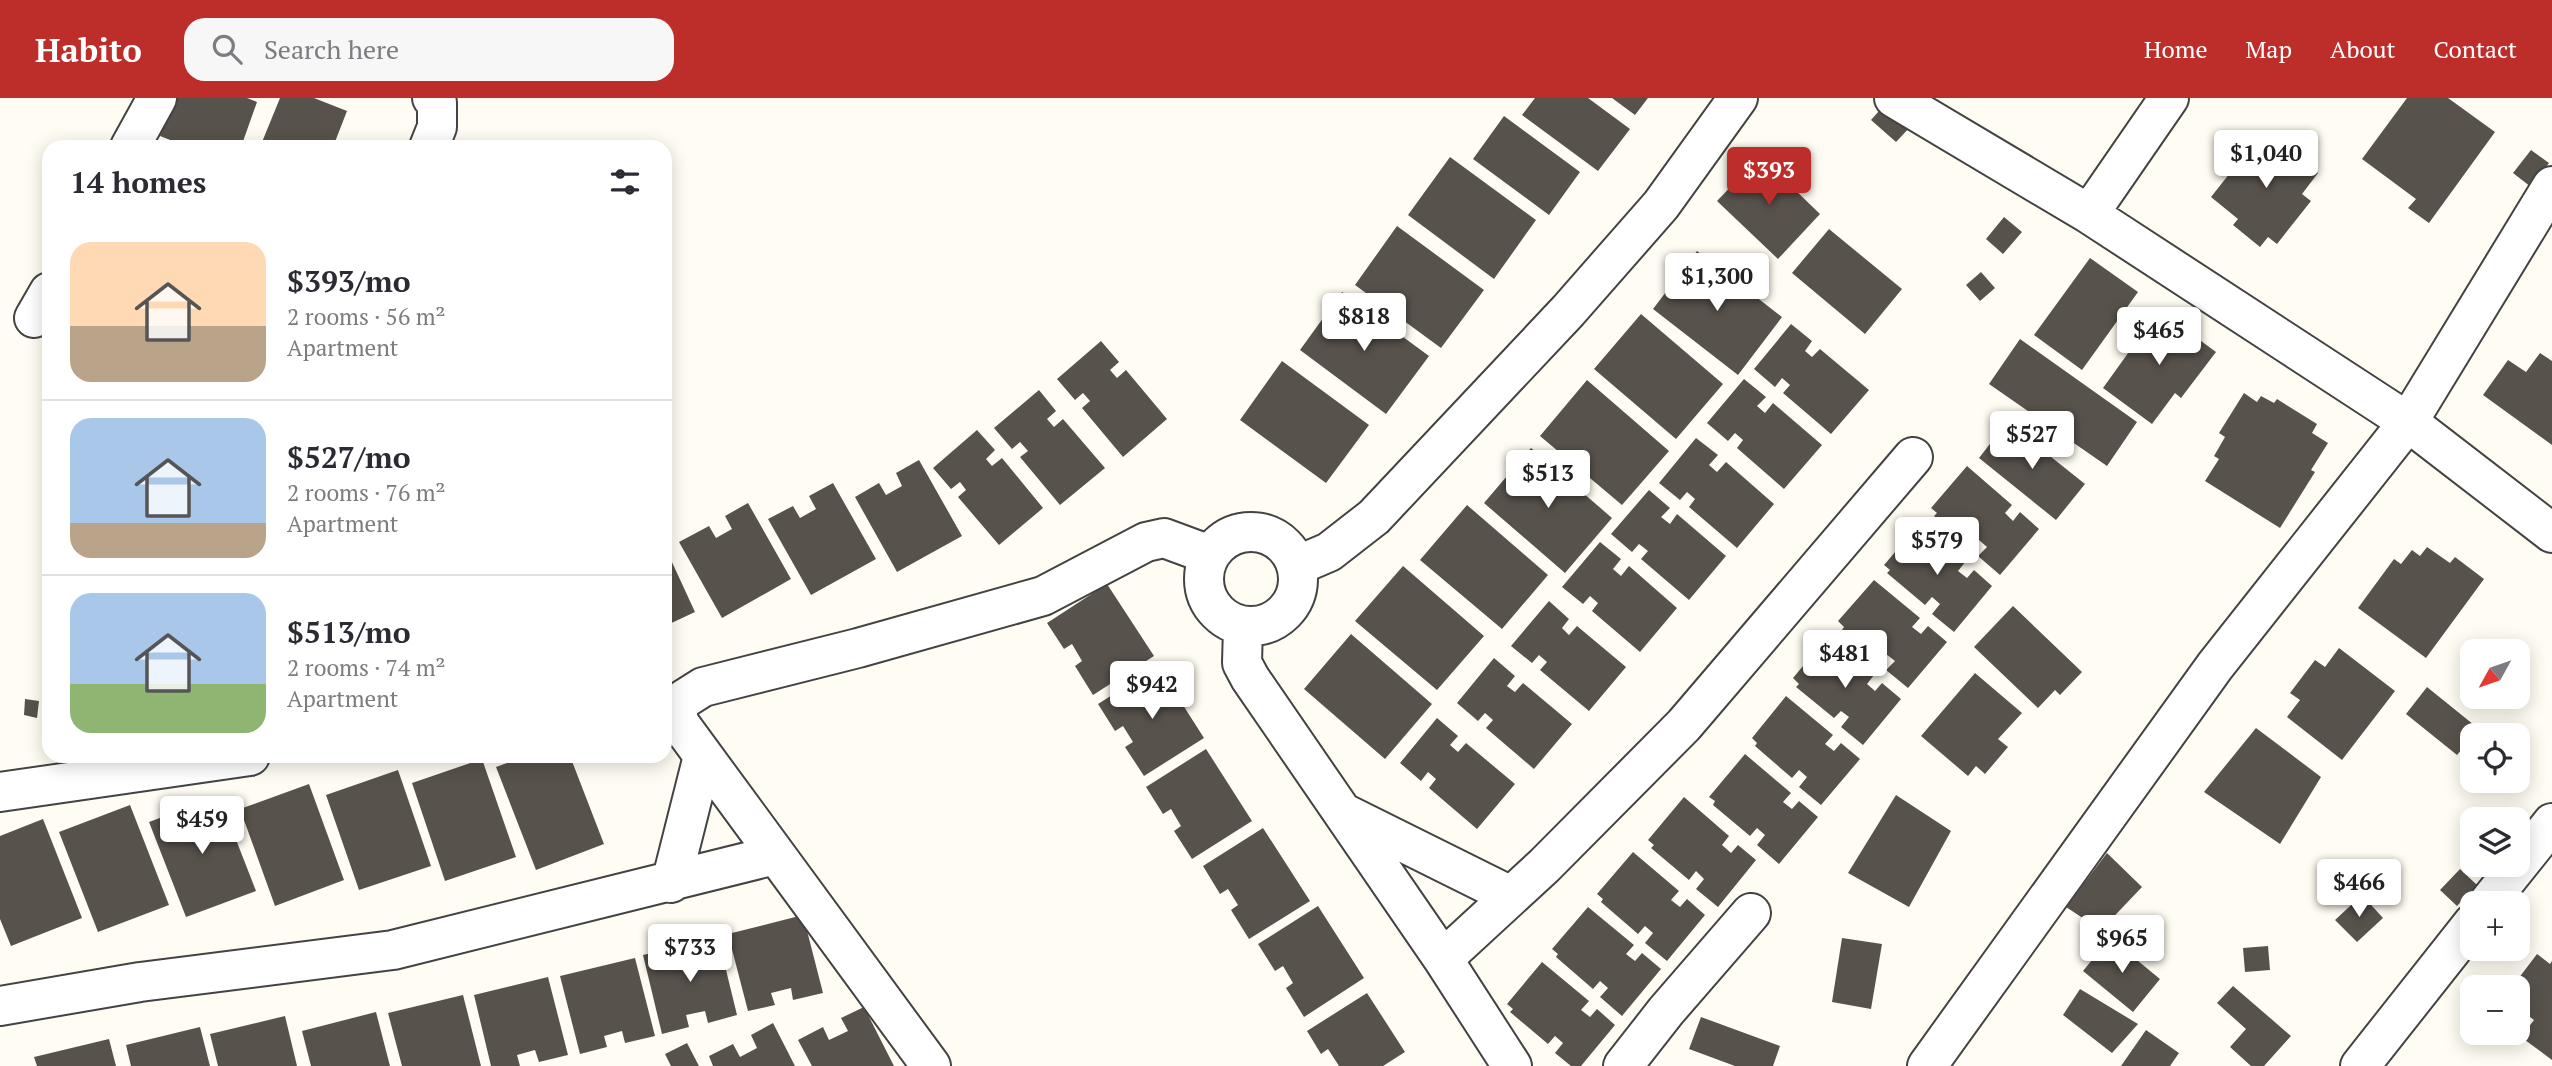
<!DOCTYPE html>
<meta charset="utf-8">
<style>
:root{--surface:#fff;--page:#f7f7f7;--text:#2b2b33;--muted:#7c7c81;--line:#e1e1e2;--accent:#bd2e2b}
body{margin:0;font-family:"PT Serif",serif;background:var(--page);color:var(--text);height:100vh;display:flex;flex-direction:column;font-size:26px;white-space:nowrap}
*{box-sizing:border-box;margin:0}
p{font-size:23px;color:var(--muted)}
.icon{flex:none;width:38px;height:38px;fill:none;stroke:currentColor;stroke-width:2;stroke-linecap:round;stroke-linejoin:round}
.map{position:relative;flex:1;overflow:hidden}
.drawer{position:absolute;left:42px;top:42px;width:630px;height:623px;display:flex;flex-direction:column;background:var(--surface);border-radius:21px;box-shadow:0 4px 18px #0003}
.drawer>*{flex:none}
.needle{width:46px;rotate:230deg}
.fabs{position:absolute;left:2460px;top:541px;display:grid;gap:14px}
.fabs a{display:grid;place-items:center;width:70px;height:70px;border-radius:14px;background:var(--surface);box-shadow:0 4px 18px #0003;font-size:35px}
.price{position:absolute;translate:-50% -60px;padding:0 16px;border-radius:7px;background:#fff;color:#222;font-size:23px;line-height:46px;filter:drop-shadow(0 2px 4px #0008)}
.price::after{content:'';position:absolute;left:50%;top:42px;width:21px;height:16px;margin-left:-10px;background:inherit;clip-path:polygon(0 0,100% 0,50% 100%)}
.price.selected{background:var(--accent);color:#fff}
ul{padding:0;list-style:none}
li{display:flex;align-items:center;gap:21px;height:175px;padding:0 28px}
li+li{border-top:2px solid var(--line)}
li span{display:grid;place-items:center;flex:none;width:196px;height:140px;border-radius:21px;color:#555}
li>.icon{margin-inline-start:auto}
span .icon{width:84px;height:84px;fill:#fffc;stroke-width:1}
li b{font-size:30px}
h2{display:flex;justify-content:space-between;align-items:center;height:84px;padding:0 28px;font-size:30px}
header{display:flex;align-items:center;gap:42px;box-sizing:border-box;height:98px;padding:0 35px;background:var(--accent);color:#fff}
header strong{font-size:33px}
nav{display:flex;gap:38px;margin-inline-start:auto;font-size:24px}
.search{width:490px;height:63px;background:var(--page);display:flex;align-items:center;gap:18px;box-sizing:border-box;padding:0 24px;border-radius:21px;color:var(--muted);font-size:26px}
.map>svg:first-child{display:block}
</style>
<header>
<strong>Habito</strong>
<div class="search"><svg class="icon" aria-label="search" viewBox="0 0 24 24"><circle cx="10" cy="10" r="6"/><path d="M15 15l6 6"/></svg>Search here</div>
<nav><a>Home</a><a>Map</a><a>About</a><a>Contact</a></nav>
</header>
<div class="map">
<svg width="2552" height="968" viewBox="0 0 2552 968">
<rect width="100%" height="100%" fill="#fffdf3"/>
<!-- building -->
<path fill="#58524c" d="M 174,0 L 247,0 L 257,4 L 241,49 L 188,49 L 160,38 Z
M 280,0 L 314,0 L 347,13 L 333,49 L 260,49 Z
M 1535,0 L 1588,0 L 1630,31 L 1598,73 L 1522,17 Z
M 1612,0 L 1648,0 L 1635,17 Z
M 2407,0 L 2448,0 L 2495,34 L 2429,125 L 2408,110 L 2416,101 L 2362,61 Z
M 1886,5 L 1912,27 L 1896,44 L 1871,22 Z
M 1504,18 L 1580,74 L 1549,117 L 1473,61 Z
M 2264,32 L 2318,75 L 2302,96 L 2311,103 L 2277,146 L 2268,139 L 2260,149 L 2233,127 L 2238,121 L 2211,99 Z
M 2531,52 L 2549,65 L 2531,89 L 2513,75 Z
M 1760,58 L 1820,116 L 1778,161 L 1717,103 Z
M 1450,59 L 1536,122 L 1494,181 L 1408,117 Z
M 2004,119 L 2022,134 L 2003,156 L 1986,141 Z
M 1397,128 L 1484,192 L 1441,250 L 1355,187 Z
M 1829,131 L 1902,191 L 1865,236 L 1792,175 Z
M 1697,153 L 1782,219 L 1738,277 L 1653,211 Z
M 2090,160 L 2138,194 L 2082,272 L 2034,237 Z
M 1981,174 L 1995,190 L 1980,203 L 1966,187 Z
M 1342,194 L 1429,258 L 1386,316 L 1300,252 Z
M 2159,212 L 2216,254 L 2181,300 L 2175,295 L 2152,326 L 2103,290 Z
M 1641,216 L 1723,286 L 1676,341 L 1594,271 Z
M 1791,226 L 1812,243 L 1805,253 L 1812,259 L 1820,251 L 1869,292 L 1831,336 L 1783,295 L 1790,287 L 1782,280 L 1775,289 L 1754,271 Z
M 2020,241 L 2137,324 L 2107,368 L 1989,286 Z
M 1101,243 L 1119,264 L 1110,272 L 1117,280 L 1126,272 L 1167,321 L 1123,359 L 1082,310 L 1090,303 L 1083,295 L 1075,302 L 1057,281 Z
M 2540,255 L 2552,263 L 2552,347 L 2483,297 L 2508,262 L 2526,274 Z
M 1282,263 L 1369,327 L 1326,385 L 1240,322 Z
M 1744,281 L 1766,299 L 1757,308 L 1765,315 L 1773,305 L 1822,347 L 1784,391 L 1737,350 L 1743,342 L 1735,335 L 1728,343 L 1707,325 Z
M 1587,282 L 1669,353 L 1622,407 L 1540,338 Z
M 1039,292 L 1056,313 L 1047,321 L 1054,329 L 1063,321 L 1105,370 L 1060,407 L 1020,359 L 1028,353 L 1020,344 L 1012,351 L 994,330 Z
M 2244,295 L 2257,304 L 2261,298 L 2274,305 L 2277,301 L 2317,326 L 2312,335 L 2328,345 L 2311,372 L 2315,374 L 2280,430 L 2205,383 L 2219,361 L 2214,358 L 2225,339 L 2219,335 Z
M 2007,324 L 2085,386 L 2056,422 L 1979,360 Z
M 977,332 L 995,352 L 986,361 L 992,368 L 1002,360 L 1043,410 L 999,447 L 958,399 L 966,392 L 960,384 L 951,391 L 933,370 Z
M 1696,340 L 1718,357 L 1709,367 L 1717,374 L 1726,364 L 1774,406 L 1737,450 L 1689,409 L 1695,401 L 1687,394 L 1680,402 L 1659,385 Z
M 1531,350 L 1612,420 L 1565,475 L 1484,405 Z
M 919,362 L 962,438 L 897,474 L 855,399 L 879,385 L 886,397 L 902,388 L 896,375 Z
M 1967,368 L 2012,407 L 2005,415 L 2013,423 L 2020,414 L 2039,431 L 2000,477 L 1978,458 L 1987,449 L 1979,442 L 1972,450 L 1934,418 L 1937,415 L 1931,410 Z
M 833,385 L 876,461 L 811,497 L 768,421 L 793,408 L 800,420 L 816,411 L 809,398 Z
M 1649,392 L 1670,410 L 1661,419 L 1670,426 L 1677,416 L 1726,458 L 1689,502 L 1641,461 L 1648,453 L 1639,446 L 1632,454 L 1611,436 Z
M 748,405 L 791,481 L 722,520 L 679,444 L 709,428 L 716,440 L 732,431 L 725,418 Z
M 1467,407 L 1548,477 L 1502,531 L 1420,462 Z
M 1920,425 L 1966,463 L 1958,473 L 1967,480 L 1974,472 L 1992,488 L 1954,534 L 1932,516 L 1940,506 L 1932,499 L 1925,507 L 1887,475 L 1890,472 L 1884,467 Z
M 1600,444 L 1621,461 L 1613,471 L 1621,478 L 1629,468 L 1677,510 L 1640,554 L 1592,513 L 1598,505 L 1590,498 L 1583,506 L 1562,489 Z
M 665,449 L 695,514 L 665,528 Z
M 2427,449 L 2450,465 L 2455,459 L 2484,481 L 2426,560 L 2358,510 L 2394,461 L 2401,466 L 2412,452 L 2420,458 Z
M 1403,468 L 1484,538 L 1437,592 L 1355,523 Z
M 1874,482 L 1920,520 L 1912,529 L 1921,536 L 1928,528 L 1947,544 L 1908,590 L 1886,572 L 1895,563 L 1886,556 L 1880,564 L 1842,532 L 1844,529 L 1838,523 Z
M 1107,486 L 1154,558 L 1093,597 L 1075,568 L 1082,563 L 1072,546 L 1064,551 L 1047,525 Z
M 1549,503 L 1569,521 L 1562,530 L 1569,537 L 1577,528 L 1626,569 L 1589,613 L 1540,572 L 1547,564 L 1539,557 L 1532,565 L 1511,548 Z
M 2013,508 L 2082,574 L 2060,597 L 2055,592 L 2038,610 L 1974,549 Z
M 1351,536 L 1432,606 L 1385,661 L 1304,591 Z
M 1828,538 L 1874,577 L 1867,586 L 1875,593 L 1882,585 L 1901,601 L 1863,647 L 1841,629 L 1849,619 L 1841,613 L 1834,620 L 1796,589 L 1799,586 L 1793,580 Z
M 2339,550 L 2395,593 L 2342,662 L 2287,619 L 2300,602 L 2290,595 L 2315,562 L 2325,569 Z
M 1494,560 L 1515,578 L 1507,588 L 1515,594 L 1523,585 L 1572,626 L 1534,671 L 1486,630 L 1493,622 L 1485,615 L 1478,623 L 1457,605 Z
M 1158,568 L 1204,640 L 1144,678 L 1125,649 L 1133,644 L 1123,628 L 1115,633 L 1098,606 Z
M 1975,575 L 2022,615 L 1998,641 L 2008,649 L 1985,676 L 1976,668 L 1968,678 L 1921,638 Z
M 2427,589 L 2479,631 L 2457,657 L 2406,616 Z
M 1786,598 L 1833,637 L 1825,646 L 1834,653 L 1841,645 L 1860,661 L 1821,707 L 1799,689 L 1807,679 L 1799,672 L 1792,680 L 1755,648 L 1757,645 L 1752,640 Z
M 25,601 L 39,603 L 37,620 L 24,617 Z
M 1437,620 L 1458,638 L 1450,647 L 1458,654 L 1466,645 L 1515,686 L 1477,731 L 1429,690 L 1436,681 L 1428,674 L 1421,683 L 1400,665 Z
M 2256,630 L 2321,679 L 2280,746 L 2204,694 Z
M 1206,651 L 1252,723 L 1192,761 L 1174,733 L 1181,728 L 1171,711 L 1163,716 L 1146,689 Z
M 1745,656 L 1791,695 L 1783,704 L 1792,711 L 1799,703 L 1818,719 L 1779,766 L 1757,747 L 1765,737 L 1757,730 L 1750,738 L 1713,707 L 1715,703 L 1709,699 Z
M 526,658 L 570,658 L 604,746 L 536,772 L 496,669 Z
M 482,661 L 516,759 L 445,783 L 412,685 Z
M 398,672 L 431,768 L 359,792 L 326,697 Z
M 309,686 L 344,782 L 275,808 L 240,711 Z
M 1896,697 L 1951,733 L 1909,809 L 1848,775 Z
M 219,698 L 256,793 L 186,819 L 149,724 Z
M 1684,699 L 1729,738 L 1722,747 L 1731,755 L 1738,747 L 1756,762 L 1718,809 L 1696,791 L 1704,781 L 1696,773 L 1689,782 L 1651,750 L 1654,747 L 1648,742 Z
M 130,707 L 169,807 L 98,834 L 59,734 Z
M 43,721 L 82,820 L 11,848 L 0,821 L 0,738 Z
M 1263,730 L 1310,803 L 1249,841 L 1231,812 L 1238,807 L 1228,791 L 1220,796 L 1203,768 Z
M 1633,754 L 1679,793 L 1671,802 L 1680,809 L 1687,801 L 1705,817 L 1667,863 L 1645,845 L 1653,835 L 1645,828 L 1638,836 L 1601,804 L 1603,801 L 1597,796 Z
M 2107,755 L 2142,789 L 2101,832 L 2066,809 Z
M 2460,771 L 2477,787 L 2457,808 L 2440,792 Z
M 2362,797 L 2383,820 L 2357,844 L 2335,822 Z
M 1318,808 L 1364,880 L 1304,919 L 1286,890 L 1293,885 L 1283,868 L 1275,873 L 1258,846 Z
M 1588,809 L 1634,847 L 1626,856 L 1635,863 L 1642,855 L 1661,871 L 1622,918 L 1600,899 L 1608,890 L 1600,883 L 1593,891 L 1556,859 L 1558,856 L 1552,851 Z
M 803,817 L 823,895 L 793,902 L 791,890 L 771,895 L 775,907 L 748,913 L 728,836 Z
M 718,839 L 737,917 L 708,925 L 705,913 L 686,917 L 689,929 L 662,936 L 643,857 Z
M 1842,840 L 1882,846 L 1871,911 L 1832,904 Z
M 2110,840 L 2160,881 L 2133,914 L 2083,873 Z
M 2268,848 L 2270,872 L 2245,874 L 2243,850 Z
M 2537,856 L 2550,866 L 2552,863 L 2552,962 L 2521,939 L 2534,922 L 2518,910 L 2518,889 L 2512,889 Z
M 635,860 L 655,938 L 625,945 L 622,933 L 604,938 L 607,949 L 580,956 L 560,878 Z
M 1542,864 L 1589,903 L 1581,912 L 1590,919 L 1597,911 L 1615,927 L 1581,968 L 1571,968 L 1555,955 L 1563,945 L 1555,938 L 1548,946 L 1510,914 L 1513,911 L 1507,906 Z
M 548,879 L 568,957 L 539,964 L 535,952 L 517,957 L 520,968 L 491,968 L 474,897 Z
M 2233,888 L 2291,938 L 2264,968 L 2251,968 L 2230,949 L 2246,931 L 2217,905 Z
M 2080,891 L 2138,926 L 2112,955 L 2063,917 Z
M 1367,895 L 1405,954 L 1383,968 L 1339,968 L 1328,951 L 1321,956 L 1307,933 Z
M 463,897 L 481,968 L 402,968 L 388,915 Z
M 864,909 L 894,968 L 812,968 L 798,942 L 823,929 L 829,942 L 848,933 L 841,920 Z
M 376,914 L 390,968 L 311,968 L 302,933 Z
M 285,918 L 297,968 L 218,968 L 210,936 Z
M 1701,919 L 1780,948 L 1773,968 L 1735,968 L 1689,951 Z
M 773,925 L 795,968 L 713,968 L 709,958 L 733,946 L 740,959 L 757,950 L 751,937 Z
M 200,929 L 210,968 L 131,968 L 126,947 Z
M 2146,932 L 2179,955 L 2170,968 L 2121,968 Z
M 109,941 L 116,968 L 37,968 L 34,959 Z
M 687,945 L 699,968 L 671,968 L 665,956 Z"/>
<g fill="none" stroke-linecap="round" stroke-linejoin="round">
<defs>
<path id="street" d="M 1894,0 L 2089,116 L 2408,324 L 2552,435
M 130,49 L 157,0
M 429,49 L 437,29 L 437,5 L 432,0
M 2089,116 L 2169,0
M 34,220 L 49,194
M1204 481a47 47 0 1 1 94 0a47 47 0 1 1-94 0Z
M 1296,466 L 1308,463 L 1329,454 L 1374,419 L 1568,213 L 1661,107 L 1738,0
M 1243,529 L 1242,565 L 1250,580 L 1443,861 L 1512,968
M 0,694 L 250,658
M 1344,715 L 1511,798
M 671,785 L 703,658
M 2488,805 L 2552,725
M 1443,861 L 1544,768 L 1684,627 L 1913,359
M 0,908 L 140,884 L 393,852 L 775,757
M 931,968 L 680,626 L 676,612 L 684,601 L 703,589 L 858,550 L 1043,498 L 1146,444 L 1164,440 L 1210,457
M 1623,968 L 1666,913 L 1751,815
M 1927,968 L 2215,568 L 2408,324 L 2552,88
M 2360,968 L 2473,825"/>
</defs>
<!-- street casing -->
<use href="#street" stroke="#434343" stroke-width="42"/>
<!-- street -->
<use href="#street" stroke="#fff" stroke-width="38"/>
</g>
</svg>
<div class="fabs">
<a><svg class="needle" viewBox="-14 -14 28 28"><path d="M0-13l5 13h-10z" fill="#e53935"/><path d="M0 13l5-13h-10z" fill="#7c7c81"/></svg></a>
<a><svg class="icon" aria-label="locate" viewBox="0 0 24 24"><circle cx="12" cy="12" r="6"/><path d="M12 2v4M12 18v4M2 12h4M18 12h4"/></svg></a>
<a><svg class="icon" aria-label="layers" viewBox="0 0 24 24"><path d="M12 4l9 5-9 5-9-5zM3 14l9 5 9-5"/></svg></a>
<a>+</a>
<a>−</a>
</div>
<b class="price" style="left:2266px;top:92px">$1,040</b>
<b class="price selected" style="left:1769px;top:109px">$393</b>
<b class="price" style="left:1717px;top:215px">$1,300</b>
<b class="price" style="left:1364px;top:255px">$818</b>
<b class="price" style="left:2159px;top:269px">$465</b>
<b class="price" style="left:2032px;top:373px">$527</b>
<b class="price" style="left:1548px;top:412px">$513</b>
<b class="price" style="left:1937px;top:479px">$579</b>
<b class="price" style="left:1845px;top:592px">$481</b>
<b class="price" style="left:1152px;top:623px">$942</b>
<b class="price" style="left:202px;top:758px">$459</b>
<b class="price" style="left:2359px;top:821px">$466</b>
<b class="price" style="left:2122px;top:877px">$965</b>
<b class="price" style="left:690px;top:886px">$733</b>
<section class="drawer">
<h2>14 homes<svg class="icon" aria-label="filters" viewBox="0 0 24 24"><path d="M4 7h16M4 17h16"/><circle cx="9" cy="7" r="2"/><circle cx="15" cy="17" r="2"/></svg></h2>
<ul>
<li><span style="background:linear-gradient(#ffd9b3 60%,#b9a48a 0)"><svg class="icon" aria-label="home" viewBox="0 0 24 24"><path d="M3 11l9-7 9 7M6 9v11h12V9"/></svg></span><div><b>$393/mo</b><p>2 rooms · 56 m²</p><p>Apartment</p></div></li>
<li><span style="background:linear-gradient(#a9c7e8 75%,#b9a48a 0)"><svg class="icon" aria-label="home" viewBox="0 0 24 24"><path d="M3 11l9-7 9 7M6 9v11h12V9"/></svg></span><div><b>$527/mo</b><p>2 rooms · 76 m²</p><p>Apartment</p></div></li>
<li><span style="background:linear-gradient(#a9c7e8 65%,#8fb573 0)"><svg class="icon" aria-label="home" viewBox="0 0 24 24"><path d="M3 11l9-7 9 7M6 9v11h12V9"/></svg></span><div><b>$513/mo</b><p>2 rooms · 74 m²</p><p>Apartment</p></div></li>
</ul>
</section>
</div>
